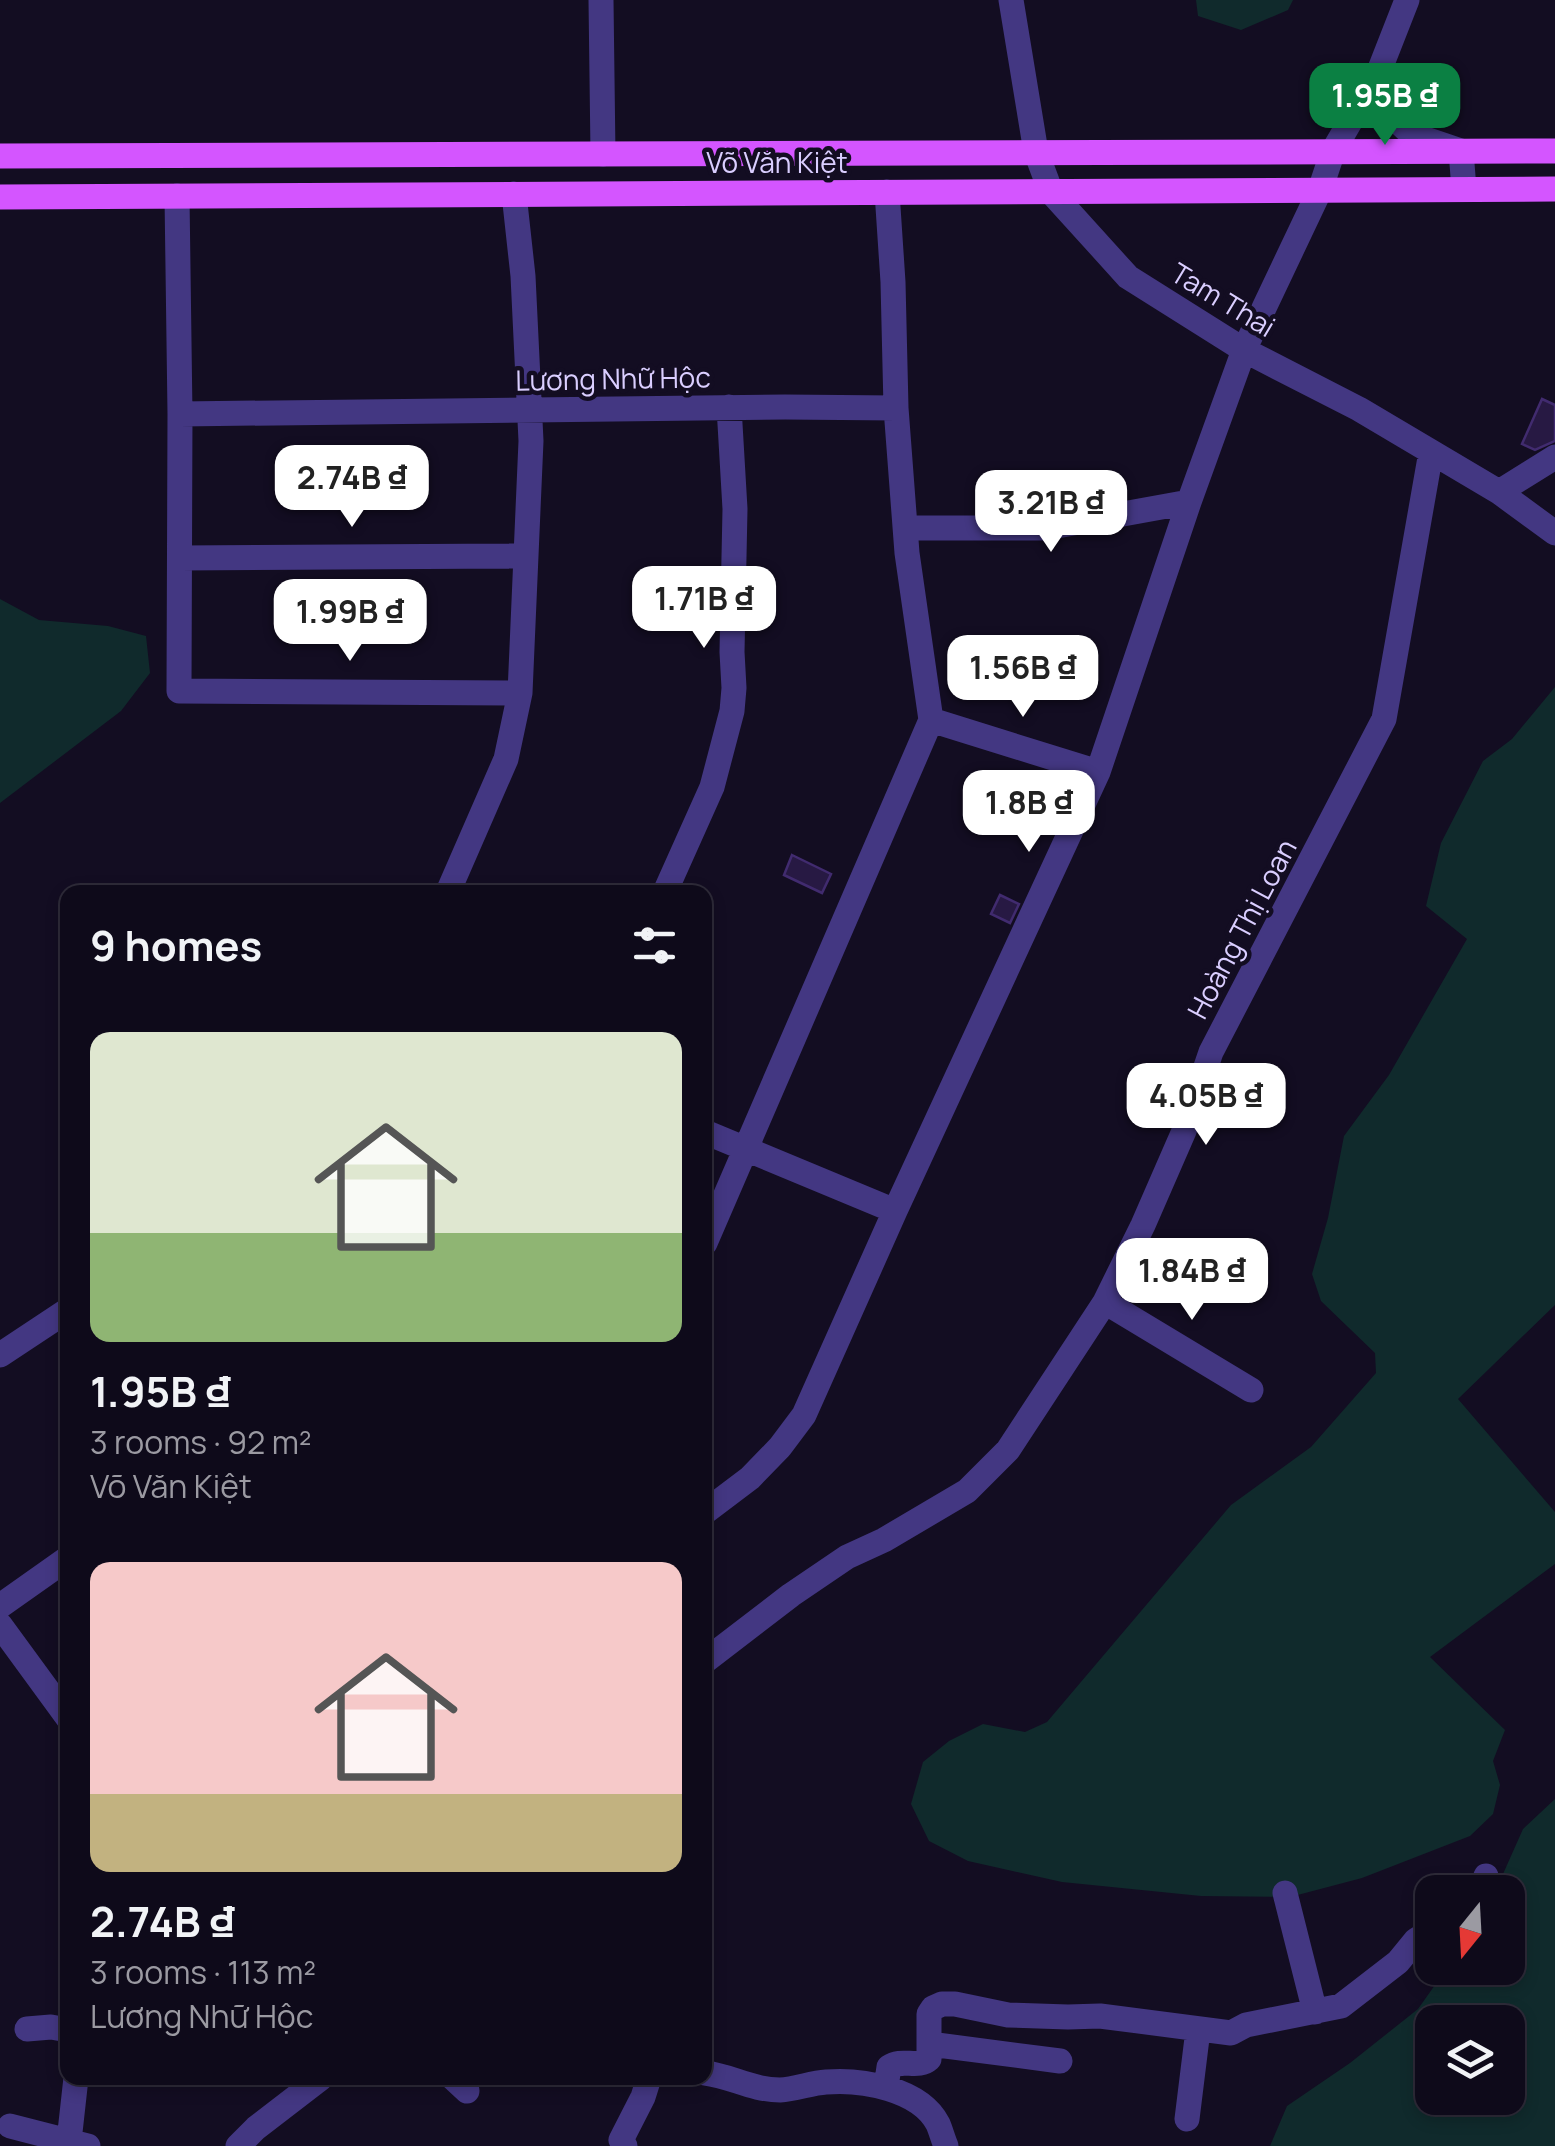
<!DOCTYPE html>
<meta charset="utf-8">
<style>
:root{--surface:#0e0a1a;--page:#1c1827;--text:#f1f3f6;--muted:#9b9aa2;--line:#2e2b39;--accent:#0b8043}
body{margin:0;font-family:Manrope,sans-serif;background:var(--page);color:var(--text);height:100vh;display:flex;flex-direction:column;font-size:38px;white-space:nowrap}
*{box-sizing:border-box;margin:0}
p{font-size:32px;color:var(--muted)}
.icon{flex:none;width:55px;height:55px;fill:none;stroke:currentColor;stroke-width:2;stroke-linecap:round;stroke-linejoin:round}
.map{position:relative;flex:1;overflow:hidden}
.side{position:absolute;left:60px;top:885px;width:652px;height:1200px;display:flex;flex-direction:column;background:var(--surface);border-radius:20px;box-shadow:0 5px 15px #0003,0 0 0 2px var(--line)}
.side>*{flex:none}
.needle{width:65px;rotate:198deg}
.tools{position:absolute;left:1415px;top:1875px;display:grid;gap:20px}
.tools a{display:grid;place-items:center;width:110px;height:110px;border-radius:20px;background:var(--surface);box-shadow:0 5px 15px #0003,0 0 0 2px var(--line);font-size:50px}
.price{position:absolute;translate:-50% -85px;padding:0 22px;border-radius:20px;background:#fff;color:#222;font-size:32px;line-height:65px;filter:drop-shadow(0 2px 5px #0008)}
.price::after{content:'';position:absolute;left:50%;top:60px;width:30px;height:22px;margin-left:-15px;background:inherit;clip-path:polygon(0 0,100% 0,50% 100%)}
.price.active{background:var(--accent);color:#fff}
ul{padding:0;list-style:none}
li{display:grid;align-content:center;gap:20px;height:530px;padding:0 30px}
li span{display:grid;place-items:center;height:310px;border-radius:20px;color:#555}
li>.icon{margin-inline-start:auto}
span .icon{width:180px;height:180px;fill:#fffc;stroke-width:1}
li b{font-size:42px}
h2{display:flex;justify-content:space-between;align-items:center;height:120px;padding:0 30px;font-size:42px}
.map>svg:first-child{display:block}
</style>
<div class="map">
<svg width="1555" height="2146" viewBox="0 0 1555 2146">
<rect width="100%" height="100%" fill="#130d22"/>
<!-- green -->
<path fill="#102a2c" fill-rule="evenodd" d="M 1196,0 L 1293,0 L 1288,10 L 1241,30 L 1198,16 Z
M 0,599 L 39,620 L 108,626 L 146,636 L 150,673 L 121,711 L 0,803 Z
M 1555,687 L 1555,1305 L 1458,1399 L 1555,1512 L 1555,1564 L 1430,1657 L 1505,1730 L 1493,1761 L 1500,1785 L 1493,1814 L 1470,1836 L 1362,1878 L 1290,1897 L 1201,1896 L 1062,1882 L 968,1861 L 929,1841 L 911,1804 L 923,1762 L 949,1741 L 983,1724 L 1025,1732 L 1047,1722 L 1231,1505 L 1311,1447 L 1376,1373 L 1375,1353 L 1321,1301 L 1312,1274 L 1328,1218 L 1344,1136 L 1389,1075 L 1467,939 L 1426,906 L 1441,843 L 1483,761 L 1512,739 Z
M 1555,1799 L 1555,2146 L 1270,2146 L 1287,2106 L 1350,2063 L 1418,2009 L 1447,1968 L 1508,1968 L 1508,1892 L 1495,1892 L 1523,1829 ZM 1508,2022 L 1508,2098 L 1432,2098 L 1432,2022 Z"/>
<!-- building -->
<path fill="#271943" stroke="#412b6f" stroke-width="2.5" d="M 1542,399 L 1555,405 L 1555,441 L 1535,450 L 1522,444 Z
M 792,855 L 831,874 L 822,893 L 784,875 Z
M 1000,895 L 1019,904 L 1010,923 L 991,914 Z"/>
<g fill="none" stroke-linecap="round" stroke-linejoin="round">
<!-- minor -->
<path stroke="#433782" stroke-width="25" d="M 601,0 L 603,154
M 1011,0 L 1036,152 L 1051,192 L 1128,277 L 1244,350 L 1359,409 L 1499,492 L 1555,533
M 1378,74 L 1389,113 L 1411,134 L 1461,151 L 1464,189
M 177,196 L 180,414 L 179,691 L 520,693
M 180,414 L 785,407 L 896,408
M 1499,492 L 1555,457
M 907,528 L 1046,528 L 1189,502
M 180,558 L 525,556
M 931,720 L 1098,772
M 448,892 L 506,759 L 520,693 L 531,441 L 523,276 L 514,194
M 665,892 L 712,787 L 732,711 L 734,688 L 732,652 L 735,509 L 729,407
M 705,1132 L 895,1211
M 705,1243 L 931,720 L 907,553 L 896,408 L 893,282 L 887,192
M 1105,1302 L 1251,1390
M 0,1355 L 68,1310
M 705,1512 L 750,1478 L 780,1447 L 804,1415 L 895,1211 L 1098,772 L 1189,502 L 1244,350 L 1320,190 L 1333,151 L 1378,74 L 1407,0
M 0,1606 L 68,1558
M 0,1625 L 68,1718
M 705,1661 L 791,1595 L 847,1557 L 884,1540 L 967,1491 L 1008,1450 L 1105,1302 L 1143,1225 L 1184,1131 L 1211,1052 L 1384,719 L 1431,452
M 1479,1892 L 1486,1876
M 1285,1893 L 1315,2012
M 27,2029 L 51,2027 L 68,2030
M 930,2044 L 1060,2061
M 705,2073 C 731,2076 752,2090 780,2090 C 796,2089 811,2083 826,2082 C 862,2079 920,2089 938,2124 C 941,2131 943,2139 946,2146
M 453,2078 L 467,2091
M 886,2087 L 889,2067 C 902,2058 918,2069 929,2059 L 929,2014 L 933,2008 L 942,2004 L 955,2004 L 1008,2015 L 1068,2017 L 1100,2016 L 1231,2033 L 1246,2025 L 1341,2006 L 1398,1962 L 1416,1940 L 1432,1930
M 1187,2119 L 1198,2030
M 10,2126 L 88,2146
M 69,2141 L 76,2078
M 238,2146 L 256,2128 L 321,2078
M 625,2146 L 621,2140 L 643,2097 L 649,2078"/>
<!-- major -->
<path stroke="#d455ff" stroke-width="25" d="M 0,156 L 1555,151
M 0,197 L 1555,189"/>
</g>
<g text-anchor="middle" stroke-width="9" stroke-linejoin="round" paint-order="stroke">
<!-- street labels -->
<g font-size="28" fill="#daceff" stroke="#130d22">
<text x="777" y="173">Võ Văn Kiệt</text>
<text transform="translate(1223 300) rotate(31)" y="10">Tam Thai</text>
<text transform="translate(613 379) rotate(-1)" y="10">Lương Nhữ Hộc</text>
<text transform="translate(1242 929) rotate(-62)" y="10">Hoàng Thị Loan</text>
</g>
</g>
</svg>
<div class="tools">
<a><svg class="needle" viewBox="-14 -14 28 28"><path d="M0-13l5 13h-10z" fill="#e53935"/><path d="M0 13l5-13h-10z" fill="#9b9aa2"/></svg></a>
<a><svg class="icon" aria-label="layers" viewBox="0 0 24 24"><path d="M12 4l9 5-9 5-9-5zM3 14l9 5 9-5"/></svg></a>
</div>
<b class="price active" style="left:1385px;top:148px">1.95B ₫</b>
<b class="price" style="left:352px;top:530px">2.74B ₫</b>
<b class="price" style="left:1051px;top:555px">3.21B ₫</b>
<b class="price" style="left:704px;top:651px">1.71B ₫</b>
<b class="price" style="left:350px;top:664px">1.99B ₫</b>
<b class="price" style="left:1023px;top:720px">1.56B ₫</b>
<b class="price" style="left:1029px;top:855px">1.8B ₫</b>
<b class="price" style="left:1206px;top:1148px">4.05B ₫</b>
<b class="price" style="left:1192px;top:1323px">1.84B ₫</b>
<section class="side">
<h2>9 homes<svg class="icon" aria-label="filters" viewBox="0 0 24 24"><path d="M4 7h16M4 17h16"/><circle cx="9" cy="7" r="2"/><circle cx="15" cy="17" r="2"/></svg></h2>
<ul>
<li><span style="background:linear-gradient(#dfe7d0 65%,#8fb573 0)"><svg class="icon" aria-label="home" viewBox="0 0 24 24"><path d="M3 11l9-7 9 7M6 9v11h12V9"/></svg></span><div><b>1.95B ₫</b><p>3 rooms · 92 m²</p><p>Võ Văn Kiệt</p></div></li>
<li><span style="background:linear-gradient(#f6c9c9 75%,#c2b280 0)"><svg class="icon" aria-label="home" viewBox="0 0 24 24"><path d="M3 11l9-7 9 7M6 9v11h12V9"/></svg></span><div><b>2.74B ₫</b><p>3 rooms · 113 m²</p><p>Lương Nhữ Hộc</p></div></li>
</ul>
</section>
</div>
